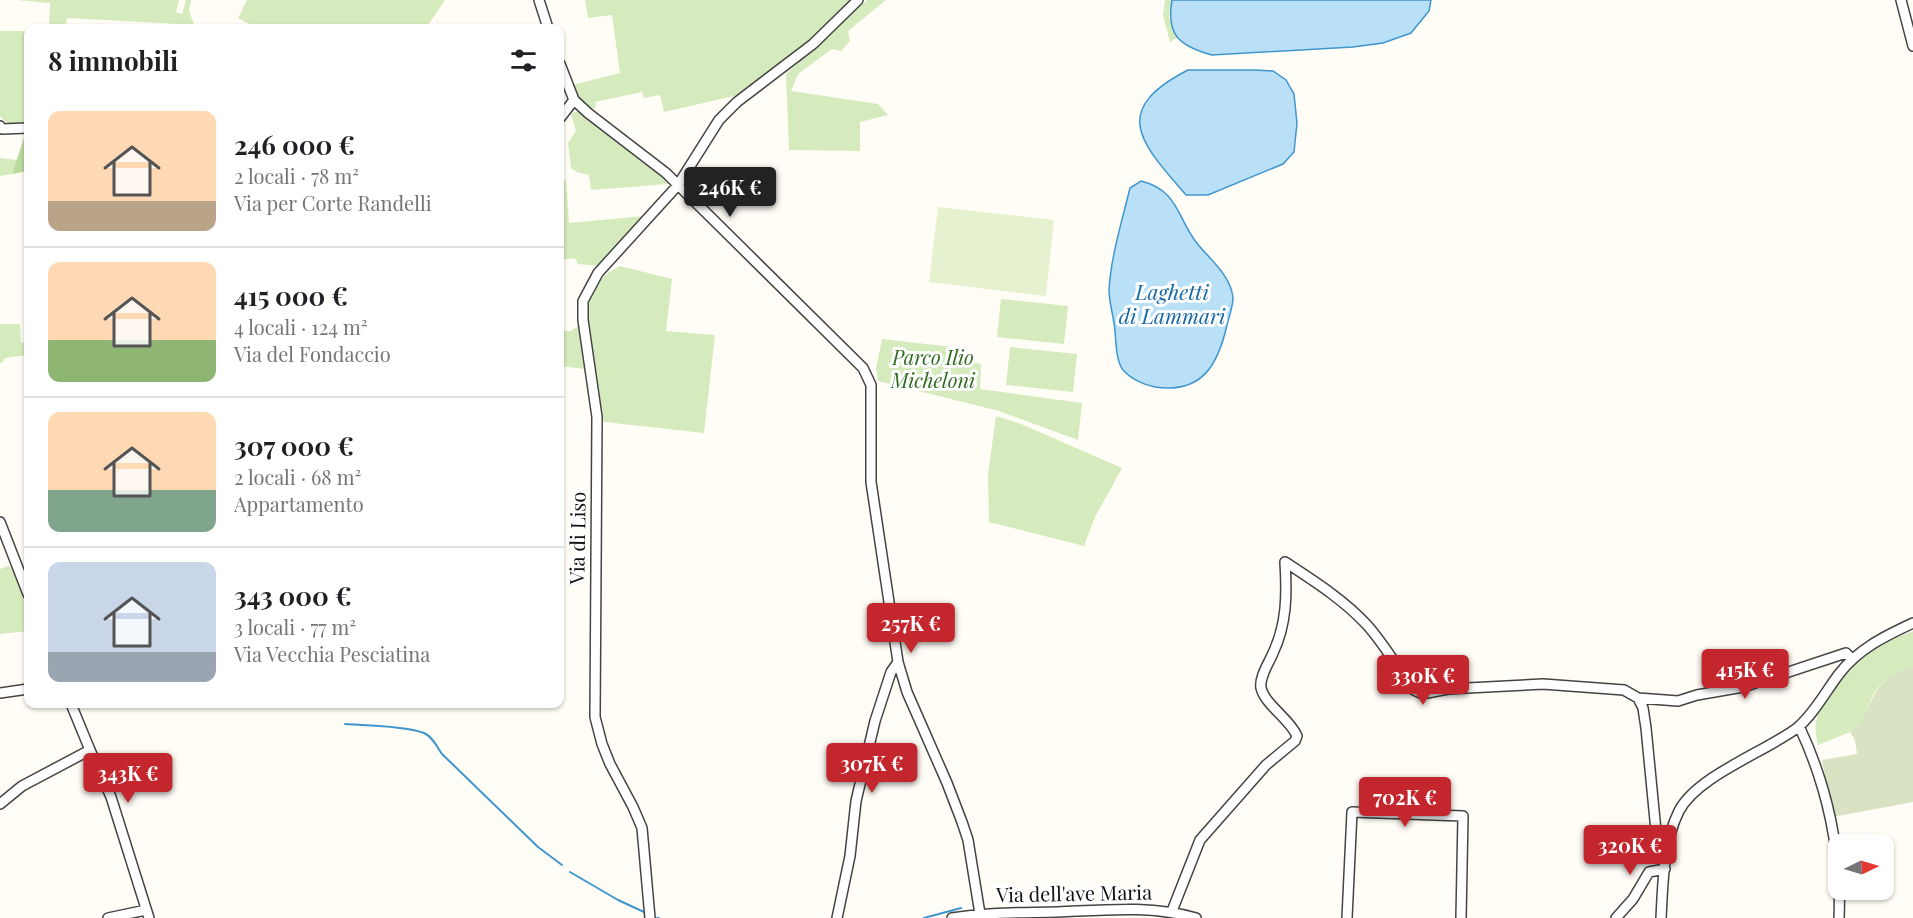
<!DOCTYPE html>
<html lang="it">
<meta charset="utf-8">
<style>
:root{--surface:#fff;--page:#f2f2f2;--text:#202124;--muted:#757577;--line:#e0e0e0;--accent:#c4262e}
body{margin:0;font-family:"Playfair Display",serif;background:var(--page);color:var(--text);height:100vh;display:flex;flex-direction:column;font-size:22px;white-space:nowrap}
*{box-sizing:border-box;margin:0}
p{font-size:20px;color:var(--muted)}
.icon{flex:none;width:33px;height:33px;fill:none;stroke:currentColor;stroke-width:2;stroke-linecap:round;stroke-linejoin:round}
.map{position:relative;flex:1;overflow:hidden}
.side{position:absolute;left:24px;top:24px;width:540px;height:684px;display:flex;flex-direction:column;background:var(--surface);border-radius:12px;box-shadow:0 2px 4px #0004}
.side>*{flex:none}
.needle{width:39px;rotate:85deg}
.fabs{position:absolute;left:1828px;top:834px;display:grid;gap:12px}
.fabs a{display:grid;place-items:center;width:66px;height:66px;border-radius:12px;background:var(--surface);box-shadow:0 2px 4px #0004;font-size:30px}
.price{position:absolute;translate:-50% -51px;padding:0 14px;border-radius:6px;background:var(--accent);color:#fff;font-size:20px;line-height:39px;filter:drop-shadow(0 2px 3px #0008)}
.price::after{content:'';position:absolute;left:50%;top:36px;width:18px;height:14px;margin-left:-9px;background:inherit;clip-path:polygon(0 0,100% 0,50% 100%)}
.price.selected{background:#222;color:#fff}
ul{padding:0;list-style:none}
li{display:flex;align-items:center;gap:18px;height:150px;padding:0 24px}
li+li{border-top:2px solid var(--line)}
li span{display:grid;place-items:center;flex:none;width:168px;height:120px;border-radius:12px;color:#555}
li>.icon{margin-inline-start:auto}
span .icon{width:72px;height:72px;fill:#fffc;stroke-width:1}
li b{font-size:26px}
h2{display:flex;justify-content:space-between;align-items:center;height:72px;padding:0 24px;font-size:26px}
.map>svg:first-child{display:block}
</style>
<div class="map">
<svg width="1913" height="918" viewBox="0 0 1913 918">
<rect width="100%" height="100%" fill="#fffdf5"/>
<!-- green -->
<path fill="#d5ebbd" d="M 17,0 L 179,0 L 176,12 L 182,14 L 186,0 L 191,0 L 189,10 L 195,28 L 184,28 L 181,24 L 67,18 L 65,28 L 49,28 L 50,3 Z
M 247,0 L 445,0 L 426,28 L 257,28 L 238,18 Z
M 585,0 L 859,0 L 810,46 L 743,94 L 664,112 L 660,95 L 644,98 L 642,92 L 595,102 L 596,106 L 592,111 L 573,90 L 572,85 L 620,73 L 612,15 L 588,18 Z
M 867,0 L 886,0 L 848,31 L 850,41 L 841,51 L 832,49 L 798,74 L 791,91 L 878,104 L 888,115 L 860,122 L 860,151 L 789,150 L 786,74 Z
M 1165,0 L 1172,0 L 1169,17 L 1177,38 L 1170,42 L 1163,15 Z
M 0,31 L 28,31 L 28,124 C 16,125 8,127 0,116 Z
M 574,112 L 580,112 L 663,176 L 667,184 L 591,190 L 589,175 L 577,172 L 571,168 L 568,143 L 576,131 L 571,114 Z
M 0,158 L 17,160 L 12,174 L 0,176 Z
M 566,180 L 569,223 L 644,216 L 599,266 L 578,264 L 575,258 L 560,260 L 560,181 Z
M 620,266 L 672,279 L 666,331 L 715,335 L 704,433 L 604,422 C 598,400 584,324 588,304 C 592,287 604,273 620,266 Z
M 1001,299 L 1068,306 L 1064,344 L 997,337 Z
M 0,324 L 20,324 L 21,343 L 28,342 L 28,355 L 5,358 L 3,362 L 0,363 Z
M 579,326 L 584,369 L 560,366 L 560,331 L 570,331 Z
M 882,339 L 961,348 L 961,361 L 981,364 L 980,389 L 1082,403 L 1078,440 L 999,411 L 878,381 L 876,369 Z
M 1010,347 L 1077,354 L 1073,392 L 1006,385 Z
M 996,416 L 1021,424 L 1122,468 L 1095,517 L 1084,546 L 989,522 L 988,474 Z
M 8,566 L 16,569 L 28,602 L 28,631 L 0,634 L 0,569 Z
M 1913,631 L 1913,666 L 1889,676 L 1875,691 L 1862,719 L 1850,732 L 1818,745 C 1812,720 1818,713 1832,693 C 1856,660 1875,645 1913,631 Z"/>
<!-- forest -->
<path fill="#b9dc9c" d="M 26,132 L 28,132 L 28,171 L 12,174 Z"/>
<!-- cemetery -->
<path fill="#d9e3c4" d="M 1913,666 L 1913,802 L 1833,817 L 1822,760 L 1857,754 L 1855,740 L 1850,732 L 1862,719 L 1876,691 L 1889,676 Z"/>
<!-- pitch -->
<path fill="#e6f2cf" d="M 938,207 L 1054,220 L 1046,296 L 929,282 Z"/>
<!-- water -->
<path fill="#b9e0f7" stroke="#3f96cf" stroke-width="1.5" d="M 1172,0 L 1431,0 L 1429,11 L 1411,33 L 1383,43 L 1353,47 L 1212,55 C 1179,46 1166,35 1172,0 Z
M 1188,70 L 1256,70 L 1273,71 L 1286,80 L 1294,94 L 1297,123 L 1294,152 L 1283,164 L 1208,195 L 1186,195 C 1142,144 1108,111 1188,70 Z
M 1141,181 C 1178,190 1177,217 1196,242 C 1209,259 1231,275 1233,298 C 1233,306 1229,317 1227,325 C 1218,365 1202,394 1155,387 C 1144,385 1131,379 1123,370 C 1116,361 1116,342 1115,331 C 1114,317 1109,303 1109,290 C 1111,256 1122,221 1130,188 Z"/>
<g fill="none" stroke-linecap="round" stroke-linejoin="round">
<!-- stream -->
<path stroke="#3f96cf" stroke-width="2" d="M 345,724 C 364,725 408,726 424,733 C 433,737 437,747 442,754 L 538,847 L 562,865
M 570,872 L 618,900 L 644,912
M 657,918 L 659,918
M 924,918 L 961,908"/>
<defs>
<path id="minor" d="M 539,0 L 548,28
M 1901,0 L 1913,46
M 560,64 L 574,100 L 588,113 L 666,173 L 863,368 L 871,385 L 871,482 L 898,662 L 907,692 L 947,783 L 962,822 L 968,840 L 980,914
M 560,118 L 574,100
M 0,126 L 2,129 L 28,128
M 0,522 L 28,594
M 1285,562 C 1314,581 1344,600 1367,625 C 1385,645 1398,669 1414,690 L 1420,693 L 1427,693 L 1448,689 L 1543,684 L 1624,690 L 1638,698 L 1678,701 L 1697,695 L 1743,687 L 1846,653 L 1852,659
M 0,693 L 28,689
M 1638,698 L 1643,708 L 1646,728 L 1657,841 L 1659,851 L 1667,855
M 71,704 L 90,750 L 111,797 L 149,918
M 1799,726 C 1827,785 1842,853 1839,918
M 0,804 L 22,786 L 90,750
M 1172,911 L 1200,840 L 1266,765 L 1295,741 L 1297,736 C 1290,719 1265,705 1261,688 C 1259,677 1269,663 1273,653 C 1287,624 1287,593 1285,562
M 108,918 L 146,910
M 650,918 L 642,828 L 633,807 L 610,764 L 602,744 L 595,717 L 597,417 L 583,320 L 583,301 L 598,273 L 678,185 L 719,120 L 737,102 L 813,44 L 858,0
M 837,918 L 850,856 L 856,801 L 875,721 L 891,672 L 898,662
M 952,918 C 987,912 1022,913 1058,912 C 1104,910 1151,905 1196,918
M 1347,918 L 1352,812 L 1463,816 L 1461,918
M 1616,918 L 1633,899 L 1649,872 L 1665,869
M 1661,918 C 1663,883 1663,843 1679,811 C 1697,776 1765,752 1797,728 C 1814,714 1826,691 1839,674 C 1858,649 1885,636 1913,623"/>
</defs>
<!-- minor casing -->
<use href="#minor" stroke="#444" stroke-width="12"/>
<!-- minor -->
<use href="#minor" stroke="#fff" stroke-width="9"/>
</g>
<g text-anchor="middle" stroke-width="6" stroke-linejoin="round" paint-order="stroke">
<!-- park labels -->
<g font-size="20" font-style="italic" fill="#2f6b1f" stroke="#fff">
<text x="933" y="365">Parco Ilio<tspan x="933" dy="23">Micheloni</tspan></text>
</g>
<!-- street labels -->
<g font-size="20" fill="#111" stroke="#fff">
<text transform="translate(578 538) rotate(-89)" y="7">Via di Liso</text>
<text transform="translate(1074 894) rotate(-1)" y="7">Via dell'ave Maria</text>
</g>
<!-- water labels -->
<g font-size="21" font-style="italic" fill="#1768a6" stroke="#fff">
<text x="1172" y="300">Laghetti<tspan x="1172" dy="24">di Lammari</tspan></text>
</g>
</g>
</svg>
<div class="fabs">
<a><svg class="needle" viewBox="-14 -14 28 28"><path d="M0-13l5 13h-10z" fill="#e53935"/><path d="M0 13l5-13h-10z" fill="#757577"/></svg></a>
</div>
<b class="price selected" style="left:730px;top:218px">246K €</b>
<b class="price" style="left:911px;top:654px">257K €</b>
<b class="price" style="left:1745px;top:700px">415K €</b>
<b class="price" style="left:1423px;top:706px">330K €</b>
<b class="price" style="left:872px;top:794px">307K €</b>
<b class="price" style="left:128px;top:804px">343K €</b>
<b class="price" style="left:1405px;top:828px">702K €</b>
<b class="price" style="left:1630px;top:876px">320K €</b>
<section class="side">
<h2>8 immobili<svg class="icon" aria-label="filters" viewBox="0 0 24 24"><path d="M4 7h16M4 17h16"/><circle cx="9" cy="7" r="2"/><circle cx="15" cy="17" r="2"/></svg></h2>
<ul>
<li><span style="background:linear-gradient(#ffd9b3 75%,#b9a48a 0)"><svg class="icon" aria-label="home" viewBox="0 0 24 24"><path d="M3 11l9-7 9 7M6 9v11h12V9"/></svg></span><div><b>246 000 €</b><p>2 locali · 78 m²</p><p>Via per Corte Randelli</p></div></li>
<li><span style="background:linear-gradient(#ffd9b3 65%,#8fb573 0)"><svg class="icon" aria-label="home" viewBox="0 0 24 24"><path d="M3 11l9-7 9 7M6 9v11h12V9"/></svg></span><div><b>415 000 €</b><p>4 locali · 124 m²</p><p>Via del Fondaccio</p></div></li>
<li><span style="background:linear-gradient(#ffd9b3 65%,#7fa58c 0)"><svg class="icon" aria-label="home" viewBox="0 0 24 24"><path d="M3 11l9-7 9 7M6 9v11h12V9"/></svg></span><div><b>307 000 €</b><p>2 locali · 68 m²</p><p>Appartamento</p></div></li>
<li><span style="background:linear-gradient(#c9d6e8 75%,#9aa5b1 0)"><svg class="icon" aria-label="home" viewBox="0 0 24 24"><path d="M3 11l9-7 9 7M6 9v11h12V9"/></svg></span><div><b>343 000 €</b><p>3 locali · 77 m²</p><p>Via Vecchia Pesciatina</p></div></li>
</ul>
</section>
</div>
